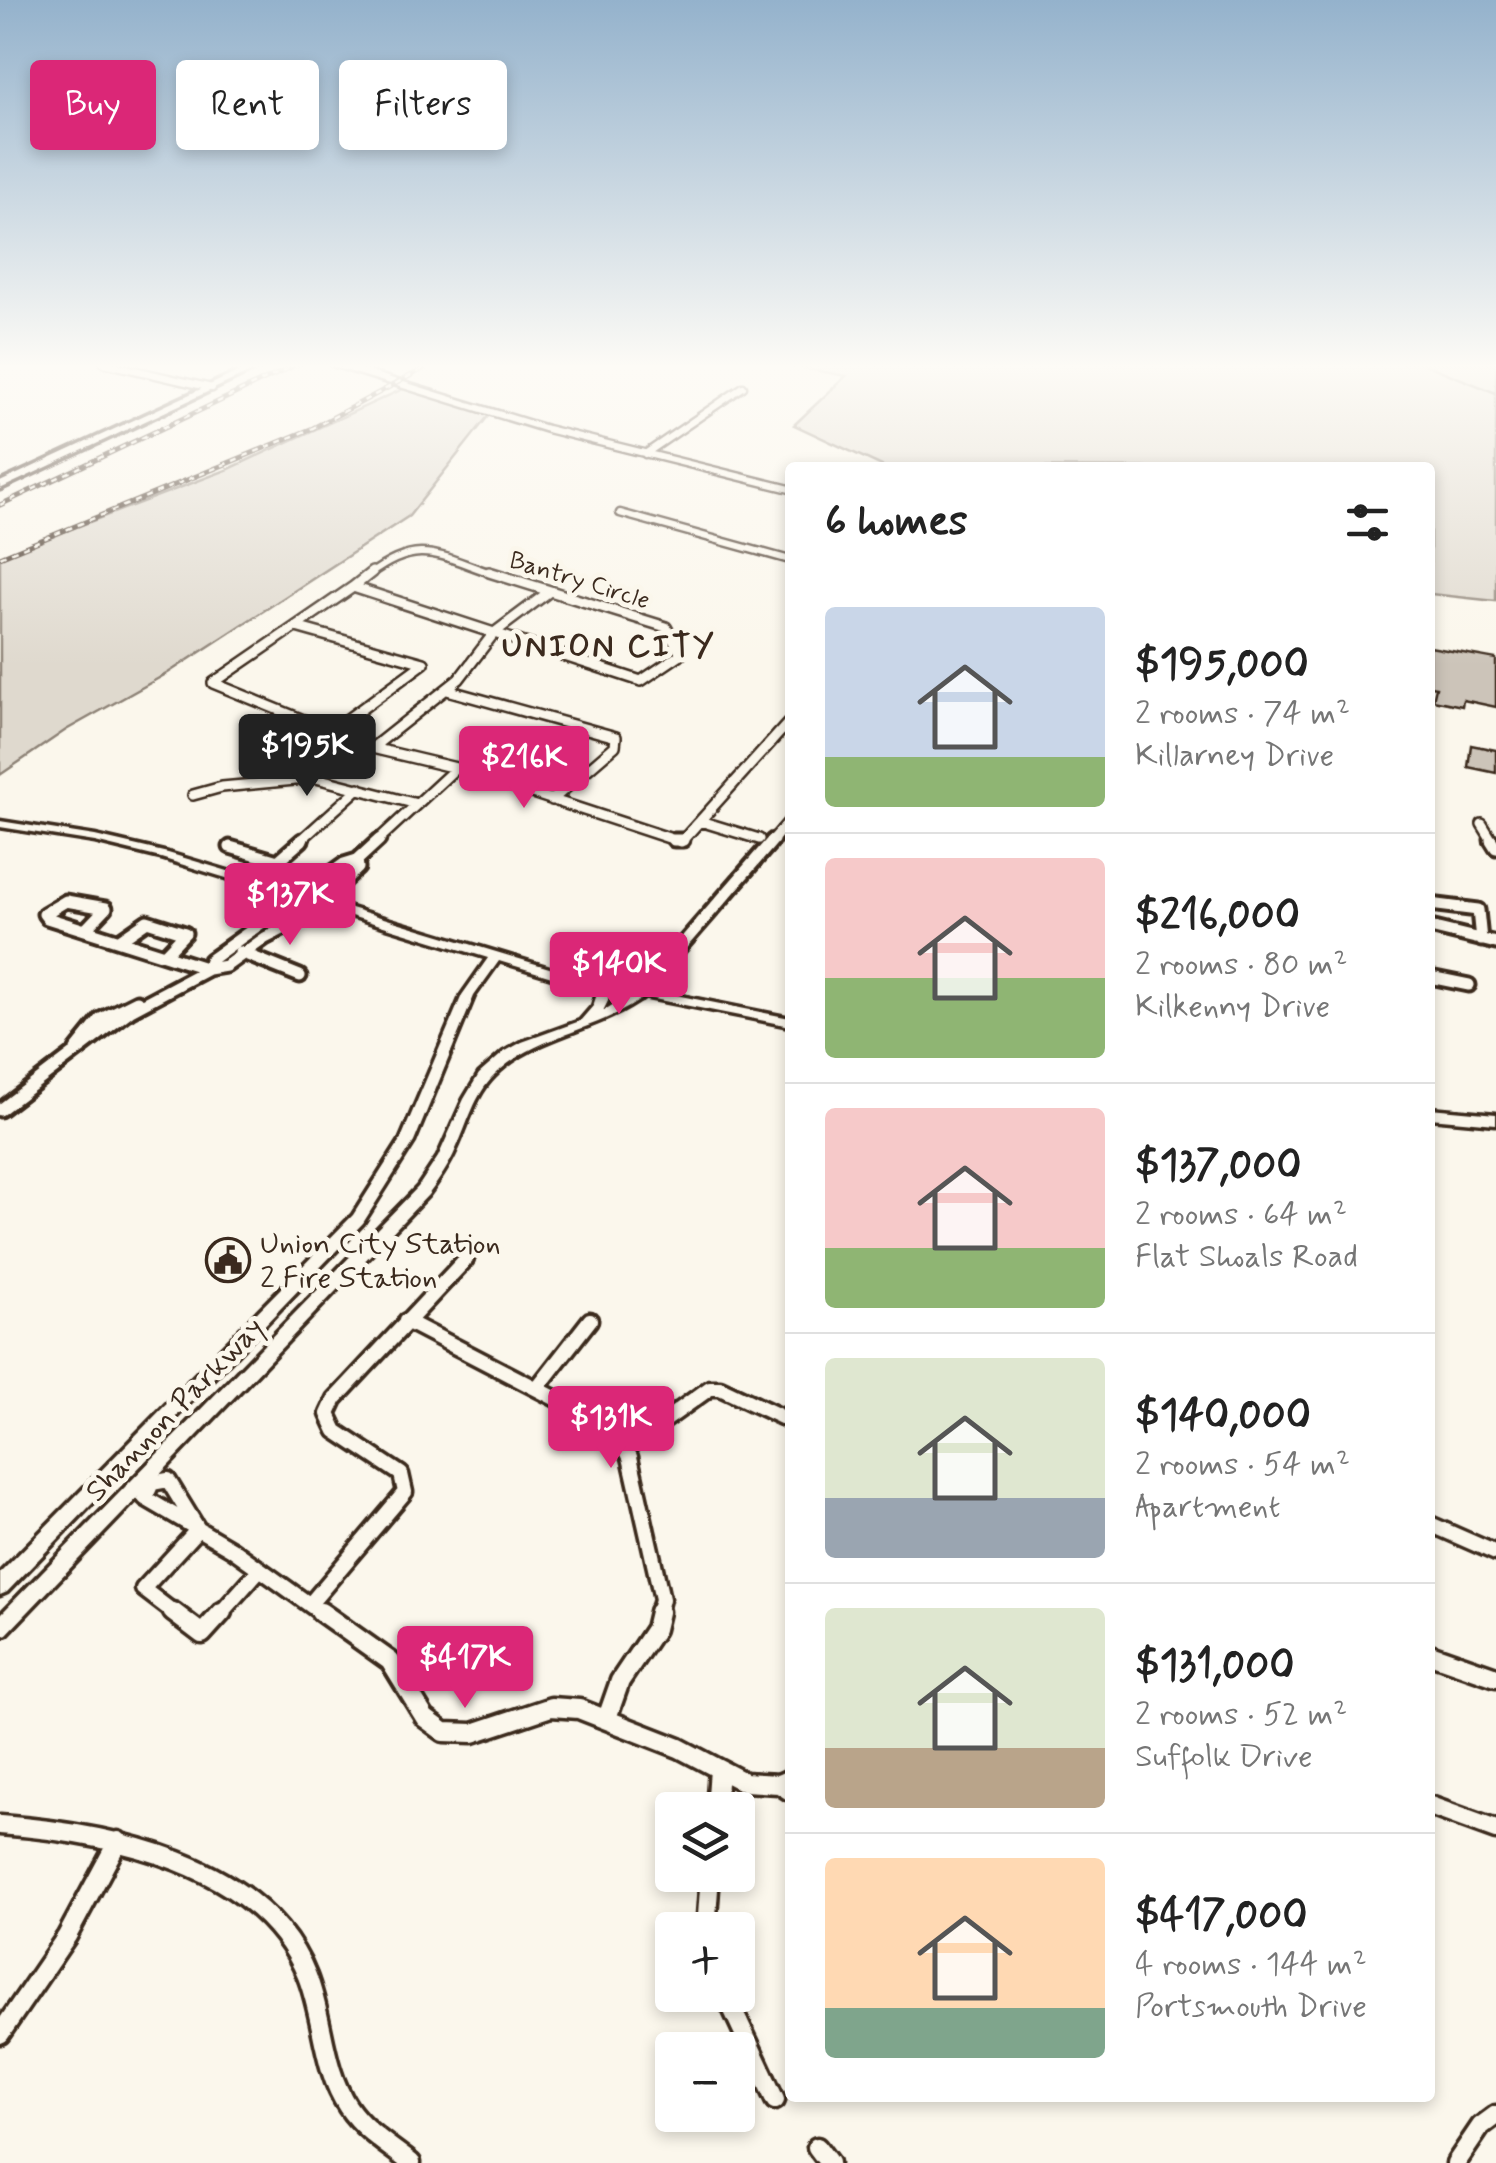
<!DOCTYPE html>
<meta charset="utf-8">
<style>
:root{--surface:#fff;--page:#f6f6f6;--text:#222;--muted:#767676;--line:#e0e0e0;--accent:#db2777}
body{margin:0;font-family:Mynerve,sans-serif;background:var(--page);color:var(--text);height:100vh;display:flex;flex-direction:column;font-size:38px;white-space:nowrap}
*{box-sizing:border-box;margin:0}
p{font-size:32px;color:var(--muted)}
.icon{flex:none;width:55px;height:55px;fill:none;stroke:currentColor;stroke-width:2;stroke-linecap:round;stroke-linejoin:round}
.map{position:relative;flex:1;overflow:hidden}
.drawer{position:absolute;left:785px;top:462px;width:650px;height:1640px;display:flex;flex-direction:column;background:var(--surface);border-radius:10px;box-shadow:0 5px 15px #0003}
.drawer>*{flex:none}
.hud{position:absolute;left:30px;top:60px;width:605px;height:90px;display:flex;gap:20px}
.buttons{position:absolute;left:655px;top:1792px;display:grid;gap:20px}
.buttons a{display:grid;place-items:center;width:100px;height:100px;border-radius:10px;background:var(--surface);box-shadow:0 5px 15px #0003;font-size:50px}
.price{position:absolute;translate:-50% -85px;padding:0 22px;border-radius:10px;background:var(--accent);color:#fff;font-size:32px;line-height:65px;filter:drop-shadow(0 2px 5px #0008)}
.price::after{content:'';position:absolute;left:50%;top:60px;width:30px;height:22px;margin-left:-15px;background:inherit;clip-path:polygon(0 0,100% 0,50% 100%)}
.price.on{background:#222;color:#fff}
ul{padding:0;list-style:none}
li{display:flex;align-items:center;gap:30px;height:250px;padding:0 40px}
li+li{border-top:2px solid var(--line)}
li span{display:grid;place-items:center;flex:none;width:280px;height:200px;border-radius:10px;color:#555}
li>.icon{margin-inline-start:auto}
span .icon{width:120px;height:120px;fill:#fffc;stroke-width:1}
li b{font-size:42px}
h2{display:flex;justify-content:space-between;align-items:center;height:120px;padding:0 40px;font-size:42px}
.chip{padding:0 35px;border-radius:10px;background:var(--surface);box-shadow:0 5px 15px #0003;font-size:35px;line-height:90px}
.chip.on{background:var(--accent);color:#fff}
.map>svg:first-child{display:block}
</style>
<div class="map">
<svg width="1496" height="2163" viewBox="0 0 1496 2163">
<rect width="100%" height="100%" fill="#fbf7ec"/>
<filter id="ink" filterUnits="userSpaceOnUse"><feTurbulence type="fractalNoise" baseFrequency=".01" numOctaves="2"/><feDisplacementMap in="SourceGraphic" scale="20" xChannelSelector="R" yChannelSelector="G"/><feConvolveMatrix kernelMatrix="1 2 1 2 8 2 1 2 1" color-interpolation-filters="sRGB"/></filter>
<g filter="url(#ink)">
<!-- green -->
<path fill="#dfd9ce" stroke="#8d8276" stroke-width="2.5" d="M 776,363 L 1496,363 L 1496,601 L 1430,594 L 1430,468 L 884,467 L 794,425 L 846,376 Z
M 407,387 L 493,410 L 409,516 L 168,673 L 66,730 L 0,775 L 0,556 L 229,469 Z"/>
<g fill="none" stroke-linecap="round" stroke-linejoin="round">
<!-- stream -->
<path stroke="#85796d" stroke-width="2.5" d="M 1422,363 L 1496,393"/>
</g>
<!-- building -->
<path fill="#ccc4b9" stroke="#3b2a1e" stroke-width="2.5" d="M 1430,647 L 1496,659 L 1496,707 L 1463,700 L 1462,706 L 1433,700 L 1436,687 L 1430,686 Z
M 1471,745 L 1496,750 L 1496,773 L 1468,767 Z"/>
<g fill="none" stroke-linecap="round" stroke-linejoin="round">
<defs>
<path id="minor-far4" d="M 104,363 L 212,388
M 332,363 L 547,429 L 790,489
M 645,454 L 743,387
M 620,513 L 790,560
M 369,575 C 421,536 440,557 497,575"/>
<path id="minor-far3" d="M 353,587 L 641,681 L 681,654 L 666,627 L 489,572
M 353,587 L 213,683 L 372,748 L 456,768 L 681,842 L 790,721
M 353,587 L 372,572
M 296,627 L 424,663 L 334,729
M 447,690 L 616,737 L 615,746 L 552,800
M 372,748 L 459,679 L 494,633 L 550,591
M 193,795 L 222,787 L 316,778 L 417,804
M 700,821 L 759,839
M 1482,824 L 1493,842
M 299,842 L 359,788
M 376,842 L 456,768
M 771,842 L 790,820"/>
<path id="minor-far2" d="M 674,840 L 683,840
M 1491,840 L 1496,848
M 230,847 L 278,861 L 302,840
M 357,860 L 358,868 L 302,919 L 265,938 L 226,966 L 208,969 L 210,960 L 344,864 Z
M 353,864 L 379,840
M 1430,904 L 1478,910 L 1481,940
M 1430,927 L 1496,943
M 86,929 L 106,908 L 66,901 L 44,914 L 47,918 L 208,969
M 121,939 L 147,921 L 185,933 L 166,953
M 240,952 L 300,976
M 1430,977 L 1469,985
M 639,994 L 773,840
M 76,1050 L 101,1019 L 137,1001
M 0,1110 L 131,1010 L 208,969"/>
<path id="minor-far1" d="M 406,1321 L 601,1422 L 620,1437 L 630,1457 L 662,1599 L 658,1615
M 537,1388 L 590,1320
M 620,1437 L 657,1426 L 710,1388 L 720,1388 L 790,1421
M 1430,1524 L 1496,1553
M 198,1529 L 168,1480 L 152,1483 L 145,1498 L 232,1549 L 324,1615
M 310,1604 L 405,1492 L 401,1474 L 336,1431 L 328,1414 L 335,1399 L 466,1259
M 177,1615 L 143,1589 L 198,1529
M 219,1615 L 260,1569"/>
<path id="minor" d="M 173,1612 L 202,1634 L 222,1612
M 321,1612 L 390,1661 L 425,1718 L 444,1732 L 473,1733 L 551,1707 L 579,1709 L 679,1748 L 744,1782 L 779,1784
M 1430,1654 L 1496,1677
M 607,1718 L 620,1681 L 655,1629 L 659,1612
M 790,1779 L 779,1784 L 790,1791
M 1430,1806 L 1496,1830
M 716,1810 L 719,1769
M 0,1825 C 108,1833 262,1862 307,1976 C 324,2019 322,2068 348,2107 C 364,2131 390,2146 411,2163
M 706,1930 L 710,1875
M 726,1995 L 775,2100
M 0,2034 L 67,1936 L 118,1841
M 817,2147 L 829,2163
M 1456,2163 L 1481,2126 L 1496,2115"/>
<path id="tertiary" d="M 0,821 L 95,836 L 168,853 L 566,973 L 790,1018 L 790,1026 L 644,997 C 597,1032 534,1035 495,1075 C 474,1095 468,1124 456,1149 C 449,1166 439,1180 428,1195 L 7,1634 L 0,1637 L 0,1615 L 418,1187 L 438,1157 L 464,1099 L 479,1074 L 504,1052 L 522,1042 L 580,1021 L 593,1006 L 596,997 L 595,987 L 565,981 L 499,961 L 474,996 L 414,1142 L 363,1223 L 7,1592 L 0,1595 L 0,1573 L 353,1215 L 400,1141 L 462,995 L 488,958 L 161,858 L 95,842 L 0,827 ZM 609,990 L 630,994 L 603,1011 L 608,1001 Z
M 1430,1108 L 1496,1114 L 1496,1124 L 1430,1118 Z"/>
<path id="primary" d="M 257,363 L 269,363 L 0,489 L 0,482 Z"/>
</defs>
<!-- minor-far4 casing -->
<use href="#minor-far4" stroke="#3b2a1e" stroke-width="11"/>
<!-- minor-far3 casing -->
<use href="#minor-far3" stroke="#3b2a1e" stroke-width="14"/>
<!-- minor-far2 casing -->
<use href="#minor-far2" stroke="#3b2a1e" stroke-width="19"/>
<!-- minor-far1 casing -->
<use href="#minor-far1" stroke="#3b2a1e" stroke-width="21"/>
<!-- minor casing -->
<use href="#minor" stroke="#3b2a1e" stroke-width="25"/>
<!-- tertiary casing -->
<use href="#tertiary" stroke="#3b2a1e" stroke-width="7"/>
<!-- primary casing -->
<use href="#primary" stroke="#3b2a1e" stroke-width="7"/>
<!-- minor-far4 -->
<use href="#minor-far4" stroke="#fbf7ec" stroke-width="6"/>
<!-- minor-far3 -->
<use href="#minor-far3" stroke="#fbf7ec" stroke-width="9"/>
<!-- minor-far2 -->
<use href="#minor-far2" stroke="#fbf7ec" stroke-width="11"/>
<!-- minor-far1 -->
<use href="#minor-far1" stroke="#fbf7ec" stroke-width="14"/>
<!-- minor -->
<use href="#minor" stroke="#fbf7ec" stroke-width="18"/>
<!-- tertiary -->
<use href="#tertiary" fill="#fbf7ec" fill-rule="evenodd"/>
<!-- primary -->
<use href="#primary" fill="#fbf7ec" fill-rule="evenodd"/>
<defs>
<path id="rail" d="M 0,505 L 300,363
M 0,557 L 313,428 L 434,363"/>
</defs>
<!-- rail casing -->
<use href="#rail" stroke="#3b2a1e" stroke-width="5"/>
<!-- rail -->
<use href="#rail" stroke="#fbf7ec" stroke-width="2.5" stroke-dasharray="6" stroke-linecap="butt"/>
</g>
</g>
<!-- sky -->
<linearGradient id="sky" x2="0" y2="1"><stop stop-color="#94b2cc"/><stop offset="0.55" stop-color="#fdfbf6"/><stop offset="1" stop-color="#fdfbf6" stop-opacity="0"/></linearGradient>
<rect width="1496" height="666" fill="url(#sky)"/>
<!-- icons -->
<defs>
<symbol id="civic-ring" viewBox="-11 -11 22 22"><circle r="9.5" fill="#fbf7ec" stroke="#3b2a1e" stroke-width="1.5"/><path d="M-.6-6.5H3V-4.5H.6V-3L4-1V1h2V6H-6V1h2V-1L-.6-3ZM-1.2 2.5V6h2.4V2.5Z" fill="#3b2a1e"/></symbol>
</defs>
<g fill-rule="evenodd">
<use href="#civic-ring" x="203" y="1235" width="50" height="50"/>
</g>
<g text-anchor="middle" stroke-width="10" stroke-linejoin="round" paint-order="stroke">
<!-- far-street labels -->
<g font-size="25" fill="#3b2a1e" stroke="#fbf7ec">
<text transform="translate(580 579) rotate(17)" y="9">Bantry Circle</text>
</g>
<!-- poi labels -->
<g font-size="30" fill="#3b2a1e" stroke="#fbf7ec" text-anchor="start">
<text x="260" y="1253">Union City Station<tspan x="260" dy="34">2 Fire Station</tspan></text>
</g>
<!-- street labels -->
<g font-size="30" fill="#3b2a1e" stroke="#fbf7ec">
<text transform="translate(174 1409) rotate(-46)" y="10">Shannon Parkway</text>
</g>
<!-- far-district labels -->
<g font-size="32" font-weight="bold" letter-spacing="2.5" fill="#3b2a1e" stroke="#fbf7ec">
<text x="609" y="656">UNION CITY</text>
</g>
</g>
</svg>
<div class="buttons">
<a><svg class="icon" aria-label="layers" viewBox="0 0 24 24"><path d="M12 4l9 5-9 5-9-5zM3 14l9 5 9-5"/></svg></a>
<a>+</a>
<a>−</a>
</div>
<b class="price on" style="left:307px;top:799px">$195K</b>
<b class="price" style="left:524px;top:811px">$216K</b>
<b class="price" style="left:290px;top:948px">$137K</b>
<b class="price" style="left:619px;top:1017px">$140K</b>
<b class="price" style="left:611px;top:1471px">$131K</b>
<b class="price" style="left:465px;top:1711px">$417K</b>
<div class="hud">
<a class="chip on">Buy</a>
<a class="chip">Rent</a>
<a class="chip">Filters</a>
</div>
<section class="drawer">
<h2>6 homes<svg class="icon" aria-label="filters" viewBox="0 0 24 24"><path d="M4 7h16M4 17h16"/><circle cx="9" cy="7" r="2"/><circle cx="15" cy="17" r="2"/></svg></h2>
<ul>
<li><span style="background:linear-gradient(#c9d6e8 75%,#8fb573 0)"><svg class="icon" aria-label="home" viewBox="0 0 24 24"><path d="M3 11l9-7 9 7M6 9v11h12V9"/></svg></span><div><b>$195,000</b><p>2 rooms · 74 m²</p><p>Killarney Drive</p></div></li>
<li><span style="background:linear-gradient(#f6c9c9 60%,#8fb573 0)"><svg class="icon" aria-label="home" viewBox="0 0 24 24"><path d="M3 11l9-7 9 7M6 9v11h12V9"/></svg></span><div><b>$216,000</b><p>2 rooms · 80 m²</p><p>Kilkenny Drive</p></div></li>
<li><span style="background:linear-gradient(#f6c9c9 70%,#8fb573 0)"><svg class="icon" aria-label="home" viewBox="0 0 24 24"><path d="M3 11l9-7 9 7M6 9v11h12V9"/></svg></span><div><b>$137,000</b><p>2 rooms · 64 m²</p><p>Flat Shoals Road</p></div></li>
<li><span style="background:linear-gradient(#dfe7d0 70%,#9aa5b1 0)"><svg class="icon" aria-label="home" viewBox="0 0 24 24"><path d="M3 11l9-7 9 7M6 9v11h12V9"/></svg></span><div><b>$140,000</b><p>2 rooms · 54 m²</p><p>Apartment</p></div></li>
<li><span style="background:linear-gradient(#dfe7d0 70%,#b9a48a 0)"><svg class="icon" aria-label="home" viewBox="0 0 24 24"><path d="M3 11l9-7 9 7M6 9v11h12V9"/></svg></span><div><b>$131,000</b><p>2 rooms · 52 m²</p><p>Suffolk Drive</p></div></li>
<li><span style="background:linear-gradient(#ffd9b3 75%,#7fa58c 0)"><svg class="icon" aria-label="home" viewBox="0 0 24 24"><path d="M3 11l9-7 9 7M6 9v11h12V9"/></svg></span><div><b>$417,000</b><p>4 rooms · 144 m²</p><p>Portsmouth Drive</p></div></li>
</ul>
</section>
</div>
